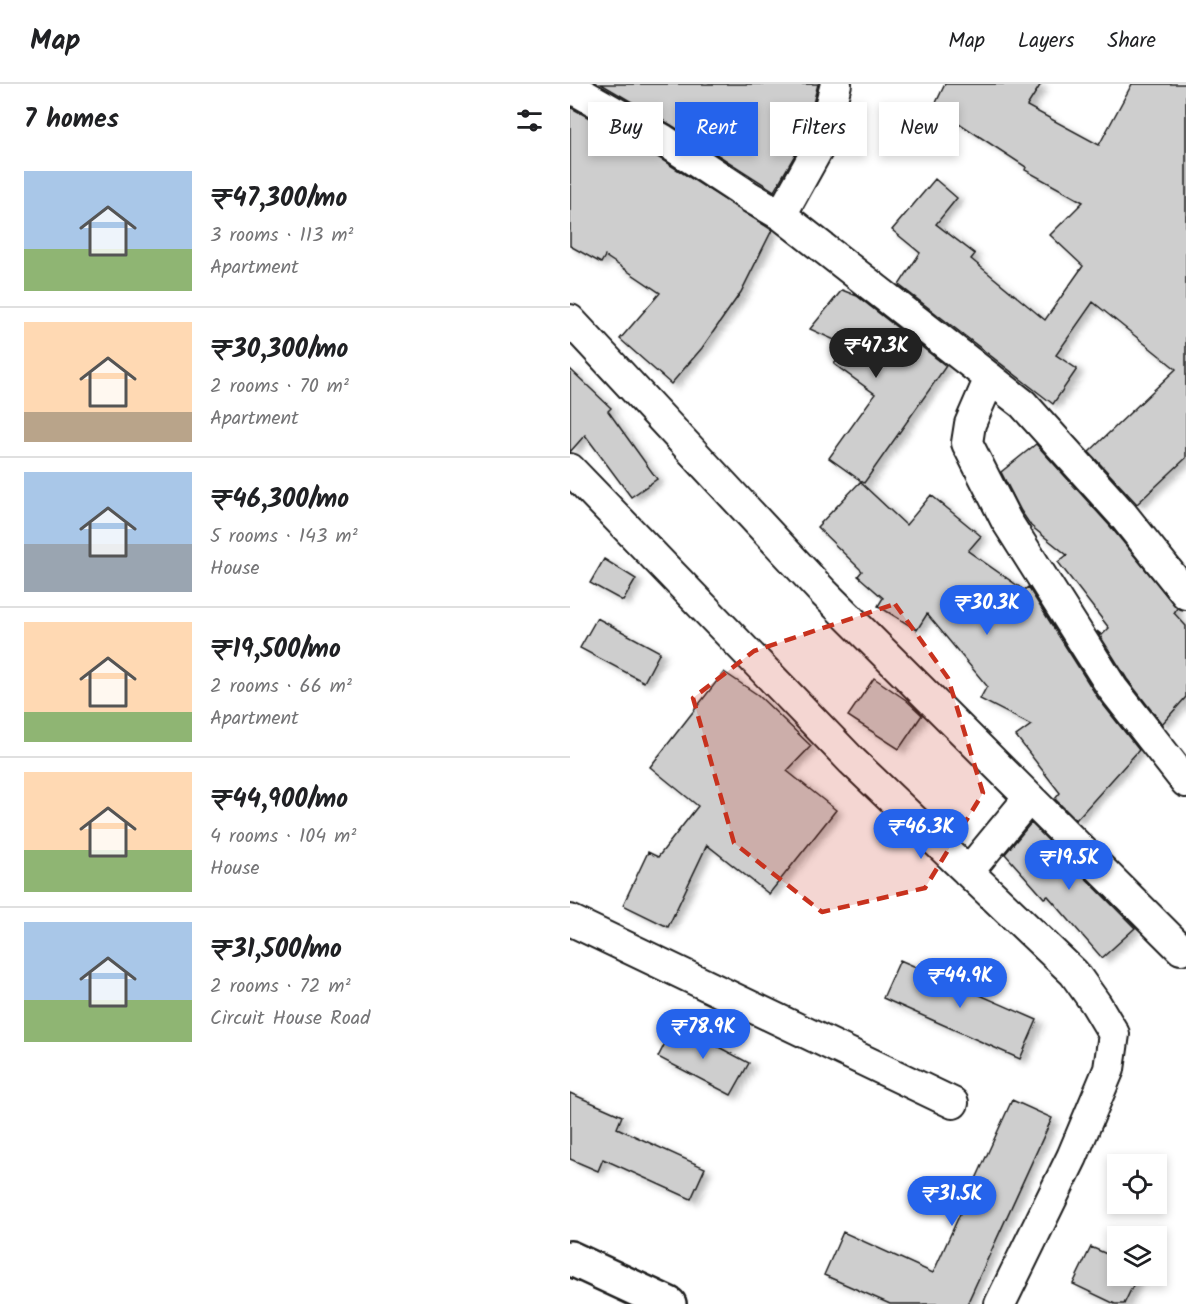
<!DOCTYPE html>
<meta charset="utf-8">
<style>
:root{--surface:#fff;--page:#f6f6f6;--text:#202124;--muted:#757577;--line:#e0e0e0;--accent:#2563eb}
body{margin:0;font-family:Kalam,sans-serif;background:var(--page);color:var(--text);height:100vh;display:flex;flex-direction:column;font-size:22px;white-space:nowrap}
*{box-sizing:border-box;margin:0}
p{font-size:20px;color:var(--muted)}
.icon{flex:none;width:33px;height:33px;fill:none;stroke:currentColor;stroke-width:2;stroke-linecap:round;stroke-linejoin:round}
.map{position:relative;flex:1;overflow:hidden}
.details{display:flex;flex-direction:column;background:var(--surface);width:570px}
.details>*{flex:none}
.top-card{position:absolute;left:18px;top:18px;width:507px;height:54px;display:flex;gap:12px}
.fabs{position:absolute;left:537px;top:1070px;display:grid;gap:12px}
.fabs a{display:grid;place-items:center;width:60px;height:60px;border-radius:0px;background:var(--surface);box-shadow:0 3px 9px #0003;font-size:30px}
.price{position:absolute;translate:-50% -51px;padding:0 14px;border-radius:21px;background:var(--accent);color:#fff;font-size:20px;line-height:39px;filter:drop-shadow(0 2px 3px #0008)}
.price::after{content:'';position:absolute;left:50%;top:36px;width:18px;height:14px;margin-left:-9px;background:inherit;clip-path:polygon(0 0,100% 0,50% 100%)}
.price.selected{background:#222;color:#fff}
ul{padding:0;list-style:none}
li{display:flex;align-items:center;gap:18px;height:150px;padding:0 24px}
li+li{border-top:2px solid var(--line)}
li span{display:grid;place-items:center;flex:none;width:168px;height:120px;border-radius:0px;color:#555}
li>.icon{margin-inline-start:auto}
span .icon{width:72px;height:72px;fill:#fffc;stroke-width:1}
li b{font-size:26px}
h2{display:flex;justify-content:space-between;align-items:center;height:72px;padding:0 24px;font-size:26px}
.chip{padding:0 21px;border-radius:0px;background:var(--surface);box-shadow:0 3px 9px #0003;font-size:21px;line-height:54px}
.chip.selected{background:var(--accent);color:#fff}
header{display:flex;align-items:center;gap:36px;box-sizing:border-box;height:84px;padding:0 30px;background:var(--surface);border-bottom:2px solid var(--line)}
header strong{font-size:28px}
nav{display:flex;gap:33px;margin-inline-start:auto;font-size:21px}
main{display:flex;flex:1;min-height:0}
.map>svg:first-child{display:block}
</style>
<header>
<strong>Map</strong>
<nav><a>Map</a><a>Layers</a><a>Share</a></nav>
</header>
<main>
<section class="details">
<h2>7 homes<svg class="icon" aria-label="filters" viewBox="0 0 24 24"><path d="M4 7h16M4 17h16"/><circle cx="9" cy="7" r="2"/><circle cx="15" cy="17" r="2"/></svg></h2>
<ul>
<li><span style="background:linear-gradient(#a9c7e8 65%,#8fb573 0)"><svg class="icon" aria-label="home" viewBox="0 0 24 24"><path d="M3 11l9-7 9 7M6 9v11h12V9"/></svg></span><div><b>₹47,300/mo</b><p>3 rooms · 113 m²</p><p>Apartment</p></div></li>
<li><span style="background:linear-gradient(#ffd9b3 75%,#b9a48a 0)"><svg class="icon" aria-label="home" viewBox="0 0 24 24"><path d="M3 11l9-7 9 7M6 9v11h12V9"/></svg></span><div><b>₹30,300/mo</b><p>2 rooms · 70 m²</p><p>Apartment</p></div></li>
<li><span style="background:linear-gradient(#a9c7e8 60%,#9aa5b1 0)"><svg class="icon" aria-label="home" viewBox="0 0 24 24"><path d="M3 11l9-7 9 7M6 9v11h12V9"/></svg></span><div><b>₹46,300/mo</b><p>5 rooms · 143 m²</p><p>House</p></div></li>
<li><span style="background:linear-gradient(#ffd9b3 75%,#8fb573 0)"><svg class="icon" aria-label="home" viewBox="0 0 24 24"><path d="M3 11l9-7 9 7M6 9v11h12V9"/></svg></span><div><b>₹19,500/mo</b><p>2 rooms · 66 m²</p><p>Apartment</p></div></li>
<li><span style="background:linear-gradient(#ffd9b3 65%,#8fb573 0)"><svg class="icon" aria-label="home" viewBox="0 0 24 24"><path d="M3 11l9-7 9 7M6 9v11h12V9"/></svg></span><div><b>₹44,900/mo</b><p>4 rooms · 104 m²</p><p>House</p></div></li>
<li><span style="background:linear-gradient(#a9c7e8 65%,#8fb573 0)"><svg class="icon" aria-label="home" viewBox="0 0 24 24"><path d="M3 11l9-7 9 7M6 9v11h12V9"/></svg></span><div><b>₹31,500/mo</b><p>2 rooms · 72 m²</p><p>Circuit House Road</p></div></li>
</ul>
</section>
<div class="map">
<svg width="616" height="1220" viewBox="0 0 616 1220">
<defs>
<filter id="shadow"><feDropShadow dx="6" dy="4" stdDeviation="3" flood-color="#0004"/></filter>
</defs>
<rect width="100%" height="100%" fill="#fff"/>
<filter id="ink" filterUnits="userSpaceOnUse"><feTurbulence type="fractalNoise" baseFrequency=".0167" numOctaves="2"/><feDisplacementMap in="SourceGraphic" scale="12" xChannelSelector="R" yChannelSelector="G"/><feConvolveMatrix kernelMatrix="1 2 1 2 8 2 1 2 1" color-interpolation-filters="sRGB"/></filter>
<g filter="url(#ink)">
<!-- building -->
<path fill="#cecece" stroke="#1c1c1c" stroke-width="1.5" filter="url(#shadow)" d="M 31,0 L 248,0 L 234,55 L 204,107 L 101,41 Z
M 375,0 L 471,0 L 457,22 L 529,61 L 562,0 L 616,0 L 616,374 L 567,420 L 519,368 L 606,285 L 523,218 L 486,271 L 507,285 L 483,320 L 329,201 L 350,169 L 322,146 L 365,95 L 387,114 L 366,140 L 405,170 L 401,175 L 475,236 L 513,182 L 480,151 L 513,118 L 455,86 L 456,83 L 381,34 L 363,25 Z
M 0,23 L 83,70 L 202,146 L 171,208 L 132,264 L 101,300 L 50,255 L 90,209 L 35,172 L 31,179 L 0,162 Z
M 272,206 L 287,212 L 376,282 L 294,399 L 259,374 L 305,310 L 264,280 L 278,262 L 240,245 Z
M 0,285 L 41,324 L 38,327 L 87,395 L 61,413 L 15,351 L 0,368 Z
M 466,360 L 540,442 L 607,524 L 604,529 L 616,542 L 616,613 L 592,640 L 557,595 L 527,547 L 532,551 L 539,544 L 488,478 L 497,471 L 461,442 L 451,427 L 431,388 Z
M 290,398 L 336,441 L 361,411 L 411,452 L 398,467 L 454,506 L 458,503 L 528,614 L 569,666 L 506,736 L 485,715 L 490,709 L 446,652 L 461,641 L 410,615 L 417,602 L 357,530 L 347,546 L 308,522 L 313,514 L 288,492 L 292,487 L 247,443 Z
M 34,475 L 66,495 L 53,517 L 20,499 Z
M 27,534 L 90,568 L 74,598 L 10,564 Z
M 154,588 L 188,611 L 241,662 L 217,687 L 266,726 L 199,810 L 137,761 L 98,843 L 53,821 L 78,768 L 88,773 L 128,722 L 80,683 Z
M 304,594 L 336,616 L 352,631 L 329,665 L 278,632 Z
M 461,739 L 565,844 L 532,874 L 478,812 L 474,814 L 435,770 Z
M 330,876 L 467,936 L 450,975 L 313,914 Z
M 105,940 L 179,979 L 161,1011 L 88,973 Z
M 0,1009 L 52,1032 L 47,1044 L 135,1084 L 121,1115 L 33,1075 L 28,1087 L 0,1075 Z
M 442,1016 L 482,1034 L 397,1220 L 320,1220 L 254,1191 L 273,1148 L 363,1189 Z
M 521,1163 L 548,1175 L 548,1191 L 568,1191 L 554,1220 L 545,1220 L 503,1200 Z"/>
<g fill="none" stroke-linecap="round" stroke-linejoin="round">
<defs>
<path id="minor" d="M 0,3 L 92,55 L 180,113 L 211,131 L 453,320 L 553,431 L 616,510
M 211,131 L 250,61 L 266,0
M 0,236 L 253,508 L 611,865
M 420,294 L 400,340 L 397,359 L 436,436 L 543,605 L 616,698
M 0,385 L 282,677 L 504,889 L 526,920 L 544,950 L 539,985 L 502,1073 L 430,1220
M 398,788 L 459,714
M 0,836 L 383,1019"/>
<path id="tertiary" d="M 0,1174 L 99,1220"/>
</defs>
<!-- minor casing -->
<use href="#minor" stroke="#1c1c1c" stroke-width="34"/>
<!-- tertiary casing -->
<use href="#tertiary" stroke="#1c1c1c" stroke-width="38"/>
<!-- minor -->
<use href="#minor" stroke="#fff" stroke-width="30"/>
<!-- tertiary -->
<use href="#tertiary" stroke="#fff" stroke-width="33"/>
</g>
</g>
<!-- marked area -->
<path fill="#c8321e" fill-opacity="0.2" stroke="#c8321e" stroke-width="4.5" stroke-dasharray="12 8" stroke-linejoin="round" d="M 325,520 L 378,594 L 413,709 L 355,804 L 252,828 L 164,759 L 123,614 L 184,567 Z"/>
</svg>
<div class="fabs">
<a><svg class="icon" aria-label="locate" viewBox="0 0 24 24"><circle cx="12" cy="12" r="6"/><path d="M12 2v4M12 18v4M2 12h4M18 12h4"/></svg></a>
<a><svg class="icon" aria-label="layers" viewBox="0 0 24 24"><path d="M12 4l9 5-9 5-9-5zM3 14l9 5 9-5"/></svg></a>
</div>
<b class="price selected" style="left:306px;top:295px">₹47.3K</b>
<b class="price" style="left:417px;top:552px">₹30.3K</b>
<b class="price" style="left:351px;top:776px">₹46.3K</b>
<b class="price" style="left:499px;top:807px">₹19.5K</b>
<b class="price" style="left:390px;top:925px">₹44.9K</b>
<b class="price" style="left:133px;top:976px">₹78.9K</b>
<b class="price" style="left:382px;top:1143px">₹31.5K</b>
<div class="top-card">
<a class="chip">Buy</a>
<a class="chip selected">Rent</a>
<a class="chip">Filters</a>
<a class="chip">New</a>
</div>
</div>
</main>
